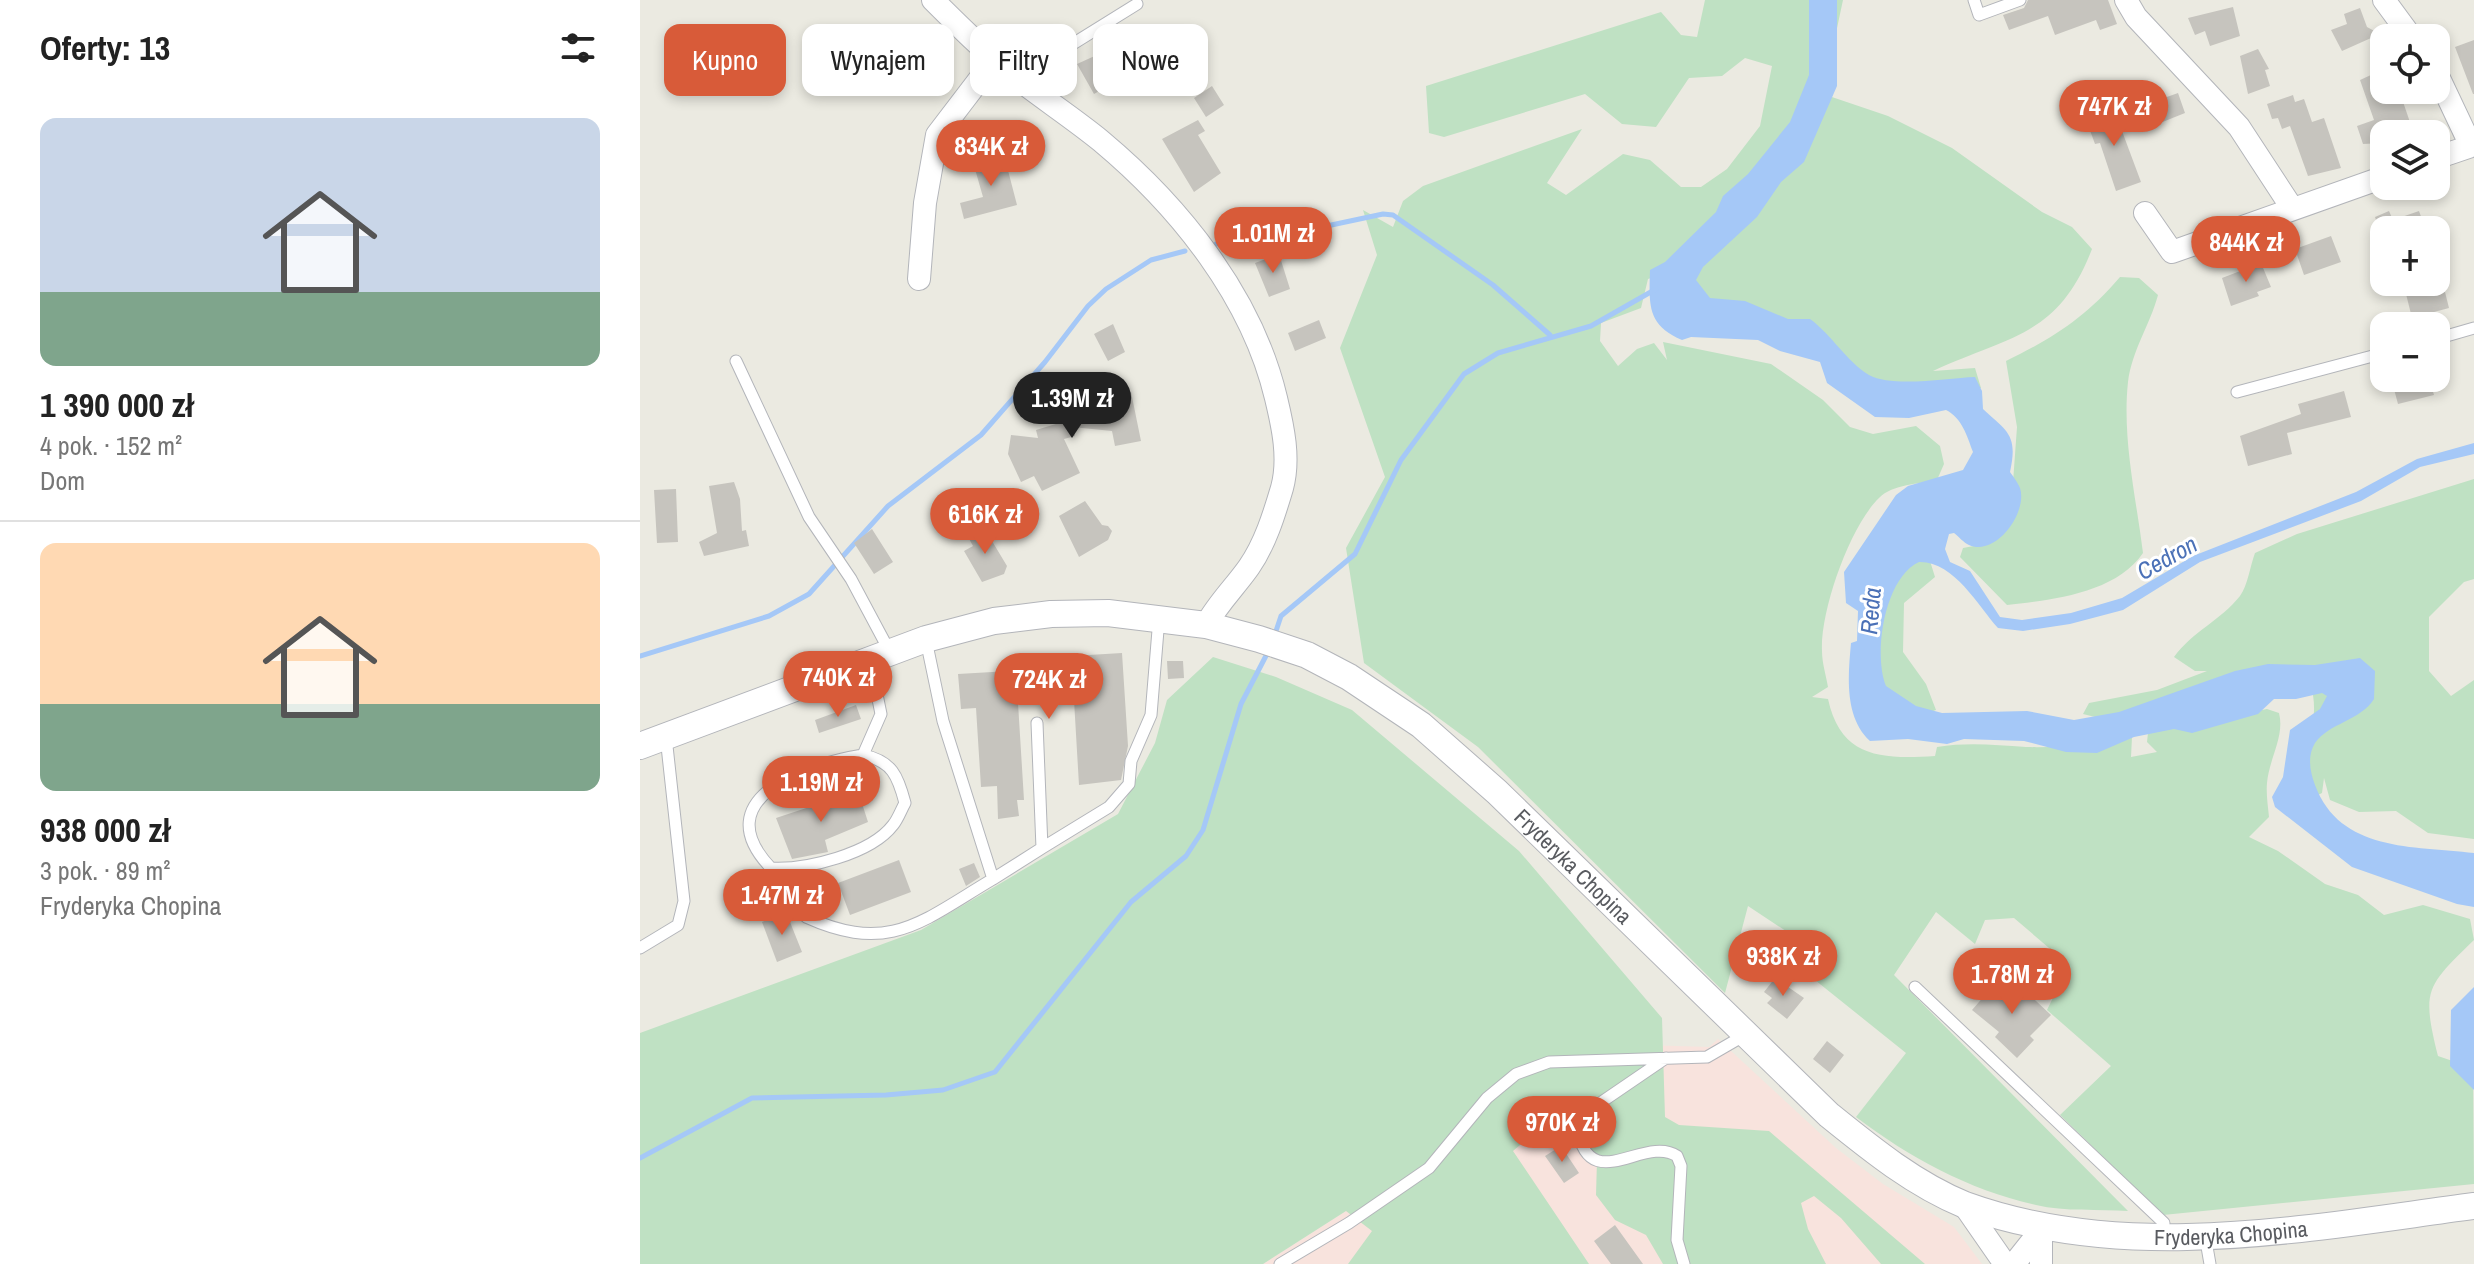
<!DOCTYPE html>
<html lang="pl">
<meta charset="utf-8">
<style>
:root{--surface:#fff;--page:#f2f2f2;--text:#222;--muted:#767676;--line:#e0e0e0;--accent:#d85b39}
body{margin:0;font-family:"Archivo Narrow",sans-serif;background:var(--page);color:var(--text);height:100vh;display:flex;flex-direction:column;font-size:30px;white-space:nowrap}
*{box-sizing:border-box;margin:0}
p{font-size:26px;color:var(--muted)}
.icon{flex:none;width:44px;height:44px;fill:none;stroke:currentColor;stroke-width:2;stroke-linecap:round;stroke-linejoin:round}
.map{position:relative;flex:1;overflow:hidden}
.sheet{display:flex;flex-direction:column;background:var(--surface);width:640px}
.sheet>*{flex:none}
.top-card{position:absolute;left:24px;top:24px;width:760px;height:72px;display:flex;gap:16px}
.tools{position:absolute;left:1730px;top:24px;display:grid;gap:16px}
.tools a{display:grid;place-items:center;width:80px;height:80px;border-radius:16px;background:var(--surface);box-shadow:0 4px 12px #0003;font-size:40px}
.price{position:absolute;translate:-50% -68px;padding:0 18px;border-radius:28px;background:var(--accent);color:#fff;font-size:26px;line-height:52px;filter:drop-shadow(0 2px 4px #0008)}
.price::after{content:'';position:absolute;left:50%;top:48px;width:24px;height:18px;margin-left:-12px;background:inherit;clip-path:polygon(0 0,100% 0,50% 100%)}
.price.selected{background:#222;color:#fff}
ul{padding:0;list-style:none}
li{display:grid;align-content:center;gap:16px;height:424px;padding:0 40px}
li+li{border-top:2px solid var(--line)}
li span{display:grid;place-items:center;height:248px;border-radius:16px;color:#555}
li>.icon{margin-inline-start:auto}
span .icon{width:144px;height:144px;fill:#fffc;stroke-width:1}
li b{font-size:34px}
h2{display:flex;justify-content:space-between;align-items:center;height:96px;padding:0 40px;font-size:34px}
.pill{padding:0 28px;border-radius:16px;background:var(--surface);box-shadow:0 4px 12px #0003;font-size:28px;line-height:72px}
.pill.selected{background:var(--accent);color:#fff}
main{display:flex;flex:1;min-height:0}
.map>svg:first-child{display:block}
</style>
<main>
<section class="sheet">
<h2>Oferty: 13<svg class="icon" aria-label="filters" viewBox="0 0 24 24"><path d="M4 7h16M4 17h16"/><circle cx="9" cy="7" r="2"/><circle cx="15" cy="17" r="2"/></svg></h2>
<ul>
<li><span style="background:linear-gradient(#c9d6e8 70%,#7fa58c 0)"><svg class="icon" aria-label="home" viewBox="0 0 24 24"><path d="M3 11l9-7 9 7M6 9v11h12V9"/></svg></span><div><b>1 390 000 zł</b><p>4 pok. · 152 m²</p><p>Dom</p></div></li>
<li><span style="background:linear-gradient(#ffd9b3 65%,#7fa58c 0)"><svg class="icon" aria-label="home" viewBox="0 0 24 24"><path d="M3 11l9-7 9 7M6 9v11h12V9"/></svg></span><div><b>938 000 zł</b><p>3 pok. · 89 m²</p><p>Fryderyka Chopina</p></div></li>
</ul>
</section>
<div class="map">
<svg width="1834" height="1264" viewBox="0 0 1834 1264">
<rect width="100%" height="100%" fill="#ebeae1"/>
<!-- medical -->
<path fill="#f8e3dd" d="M 1078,1039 L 1196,1148 L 1243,1184 L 1314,1227 L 1342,1264 L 623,1264 L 706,1211 L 1004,1045 L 1069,1047 Z"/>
<!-- green -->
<path fill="#bfe1c3" d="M 1065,0 L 1203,0 L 1183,94 L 1248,116 L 1312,148 L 1402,212 L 1432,227 L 1452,249 C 1418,337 1369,336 1293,371 L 1335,368 L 1341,388 L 1270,394 L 1064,304 L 1035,269 L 1008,279 L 1001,308 L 961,323 L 960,341 L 978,366 L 997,349 L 1014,343 L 1027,360 L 1023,342 L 1131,364 L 1183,400 L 1210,427 L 1233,434 L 1276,426 L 1300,446 L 1304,464 L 1297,480 C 1279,484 1253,484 1239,498 C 1210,526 1180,611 1182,651 C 1182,663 1186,675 1188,687 L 1172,697 L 1188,699 C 1201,759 1243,759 1295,756 L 1297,747 C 1328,742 1355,745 1386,747 C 1421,748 1458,744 1492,737 L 1491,757 L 1517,752 L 1507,742 L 1508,733 L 1627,709 L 1639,713 C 1645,736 1629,759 1627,783 C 1626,794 1628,806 1629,817 L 1609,837 L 1638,851 L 1685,884 L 1718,895 L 1744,915 L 1783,905 L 1830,919 L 1834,940 C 1787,986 1781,989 1798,1056 L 1833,1068 L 1834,1184 L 1523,1215 L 1420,1115 L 1471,1066 L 1407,1010 L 1429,965 L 1374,918 L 1345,920 L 1335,944 L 1296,912 L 1254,975 L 1488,1211 C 1459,1209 1425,1212 1396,1205 C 1329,1190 1270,1158 1216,1117 L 1266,1053 L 1155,964 L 1164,943 L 1108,906 L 1085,993 L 838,747 L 724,663 L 706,548 L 745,477 L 700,348 L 737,255 L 723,210 L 753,227 L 763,201 L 783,186 L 942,129 L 907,183 L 926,195 L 983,154 L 1010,160 L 1041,187 L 1061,187 L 1087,169 L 1120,126 L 1132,66 L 1105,58 L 1082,76 L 1049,78 L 1016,127 L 982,124 L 945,94 L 804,137 L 789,133 L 786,86 L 1021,12 L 1041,35 L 1057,37 Z
M 1480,277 L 1499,278 L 1518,295 C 1510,325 1492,350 1488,382 C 1482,438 1496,497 1503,553 C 1476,593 1412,600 1367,605 L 1320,557 L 1323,548 L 1350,543 L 1370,524 L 1377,427 L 1366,361 C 1413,338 1445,318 1480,277 Z
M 1834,479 L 1834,579 L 1824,582 L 1789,617 L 1789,671 L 1811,696 L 1834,680 L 1834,839 L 1788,833 L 1756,811 L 1719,812 L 1690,800 L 1684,778 L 1682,793 L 1672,798 C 1656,758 1684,724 1670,683 L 1459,718 L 1443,714 L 1449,703 L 1517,690 L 1567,671 L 1555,671 L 1534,657 C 1552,632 1581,620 1600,596 C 1608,585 1610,566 1615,553 L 1657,534 Z
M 1281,532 L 1295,577 L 1264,603 L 1263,652 L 1286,684 L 1296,710 L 1270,719 L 1237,716 L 1232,602 Z
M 573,657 L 636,677 L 712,710 L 879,851 L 1022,1018 L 1025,1117 L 1039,1125 L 1129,1131 L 1285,1264 L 1241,1264 L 1201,1218 L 1174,1196 L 1161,1203 L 1168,1229 L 1186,1264 L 1023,1264 L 1006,1235 L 975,1220 L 956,1195 L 957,1160 L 927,1105 L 873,1151 L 949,1264 L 708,1264 L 732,1231 L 706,1211 L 623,1264 L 0,1264 L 0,1033 L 281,930 L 478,814 L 515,743 L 527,700 Z"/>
<!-- water -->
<path fill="#a5c8f7" d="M 1169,0 L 1197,0 L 1197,86 L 1164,162 L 1141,182 L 1117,217 L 1063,267 L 1056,280 L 1070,298 L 1105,301 L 1148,319 L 1170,319 C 1192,335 1206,361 1229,375 C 1253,388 1308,378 1335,377 L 1342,391 L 1343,409 C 1368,432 1378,435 1370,472 C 1373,476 1378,483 1380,488 C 1388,512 1356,557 1329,545 C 1324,543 1318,536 1314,533 L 1309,534 L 1305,549 L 1310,562 L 1330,571 L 1360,617 L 1382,620 L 1431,613 L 1482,598 L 1553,556 L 1716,492 L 1777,459 L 1834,443 L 1834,454 L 1780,467 L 1721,501 L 1560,562 L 1483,610 L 1430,624 L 1383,631 L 1358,628 C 1338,606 1314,561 1279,562 C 1244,578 1233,655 1246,686 L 1276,706 L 1302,713 L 1387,711 L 1434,720 L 1479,712 L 1595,671 L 1628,664 L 1675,665 L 1720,658 L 1735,671 L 1734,699 C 1720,721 1689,723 1675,743 C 1667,756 1670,772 1675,785 C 1700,852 1773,846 1834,853 L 1834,907 L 1817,904 L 1712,867 L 1635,807 L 1632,797 L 1643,777 L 1650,730 L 1680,709 L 1687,696 L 1682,693 L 1656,699 L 1634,699 L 1618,714 L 1552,733 L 1534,729 L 1494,737 L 1457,753 L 1426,752 L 1384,741 L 1324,739 L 1307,744 L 1268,739 L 1230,741 C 1204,717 1208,676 1211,643 L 1217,641 L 1218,611 L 1206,603 L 1204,572 L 1256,495 L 1268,486 L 1323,470 L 1333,452 C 1327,436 1322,418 1306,410 L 1269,418 L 1235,417 L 1187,383 L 1180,362 L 1140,351 L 1118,340 L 1051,337 L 1042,340 C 1007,325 1009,305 1010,270 L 1025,262 L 1076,212 L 1083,196 L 1108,174 L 1150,122 L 1169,75 Z
M 1834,987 L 1834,1090 L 1810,1066 L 1811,1010 Z"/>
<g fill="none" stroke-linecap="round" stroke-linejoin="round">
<!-- stream -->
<path stroke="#a5c8f7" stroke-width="5" d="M 576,244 L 635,237 L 743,214 L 753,215 L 853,285 L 910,335
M 634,637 L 641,616 L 715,554 L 761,460 L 824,374 L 858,353 L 951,326 L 1016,289
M 0,656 L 129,616 L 169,594 L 248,506 L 341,435 L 405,362 L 448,306 L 466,289 L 511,260 L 545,251
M 0,1158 L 112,1098 L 246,1095 L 303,1090 L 355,1072 L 491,902 L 546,856 L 563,830 L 601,704 L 629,650"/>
</g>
<!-- building -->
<path fill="#c6c4be" d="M 1388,0 L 1468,0 L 1477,24 L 1460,30 L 1456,20 L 1415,35 L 1408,16 L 1369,30 L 1363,15 L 1384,8 Z
M 1593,7 L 1600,36 L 1570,46 L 1565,31 L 1555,35 L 1548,18 Z
M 1720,8 L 1727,27 L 1740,34 L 1702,51 L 1691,30 L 1707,24 L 1704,14 Z
M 530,24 L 540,42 L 473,78 L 475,82 L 454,94 L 437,64 L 492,39 L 494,43 Z
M 1834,40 L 1834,94 L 1833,94 L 1815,47 Z
M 1618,49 L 1629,69 L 1625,70 L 1630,86 L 1608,94 L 1600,56 Z
M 1744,69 L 1744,90 L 1759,90 L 1774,134 L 1744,134 L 1744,143 L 1723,144 L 1717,126 L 1734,120 L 1720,80 Z
M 572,86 L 584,105 L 566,117 L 554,98 Z
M 1538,93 L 1545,113 L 1520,123 L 1513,102 Z
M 1653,95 L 1655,102 L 1664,99 L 1672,122 L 1684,118 L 1701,168 L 1668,176 L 1650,126 L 1642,129 L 1638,118 L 1632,119 L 1627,104 Z
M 1468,106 L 1471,116 L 1476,115 L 1501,182 L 1476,191 L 1460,143 L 1455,144 L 1448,125 L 1451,123 L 1448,113 Z
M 558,120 L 565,131 L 558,135 L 581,173 L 554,192 L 522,139 Z
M 364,155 L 377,205 L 324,219 L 320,203 L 343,197 L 335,169 L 342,157 Z
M 1749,211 L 1753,220 L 1779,211 L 1786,230 L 1732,230 L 1738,226 L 1735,217 Z
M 1691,236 L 1701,262 L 1664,275 L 1655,249 Z
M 639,254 L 650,289 L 629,297 L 615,263 Z
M 1621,263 L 1631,287 L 1617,292 L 1619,296 L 1591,306 L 1582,278 Z
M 1803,284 L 1809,308 L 1772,318 L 1766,294 Z
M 679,320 L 686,338 L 655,351 L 648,333 Z
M 473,324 L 485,352 L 468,361 L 454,334 Z
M 1751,378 L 1789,378 L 1794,395 L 1758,404 Z
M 1704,391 L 1711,417 L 1647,433 L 1652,454 L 1608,466 L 1600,436 L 1661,414 L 1658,404 Z
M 491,392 L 501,441 L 475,446 L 472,431 L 432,427 L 435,436 L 424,439 L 440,473 L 402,491 L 394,476 L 381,482 L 368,454 L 371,435 L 398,438 L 396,430 L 429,420 L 426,410 Z
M 94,482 L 100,499 L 102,531 L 106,530 L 109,546 L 64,556 L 59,542 L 77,533 L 69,486 Z
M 36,489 L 38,542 L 17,543 L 14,490 Z
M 445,501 L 462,525 L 468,526 L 472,531 L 468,540 L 439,557 L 419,516 Z
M 343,526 L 367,566 L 364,574 L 342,582 L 324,551 L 333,546 L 327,535 Z
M 232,529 L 253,562 L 234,574 L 214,543 Z
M 482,653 L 488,746 L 481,780 L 439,785 L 434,700 L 378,703 L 384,800 L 377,800 L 379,816 L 358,819 L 357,786 L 341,787 L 336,708 L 321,709 L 318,674 L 401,669 L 402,677 L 433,675 L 432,656 Z
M 527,661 L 543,661 L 544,678 L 528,679 Z
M 216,705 L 221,719 L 179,733 L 175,720 Z
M 218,791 L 228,822 L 185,840 L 188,852 L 152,859 L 136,818 Z
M 259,860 L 271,892 L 210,915 L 198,883 Z
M 334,863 L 340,877 L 326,886 L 319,869 Z
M 146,912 L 162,952 L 137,962 L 122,922 Z
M 1135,978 L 1164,998 L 1147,1019 L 1127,1003 L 1132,998 L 1124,992 Z
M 1351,980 L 1369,995 L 1379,985 L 1411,1015 L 1390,1036 L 1394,1040 L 1377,1058 L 1355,1037 L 1359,1032 L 1332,1010 L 1346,994 L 1342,991 Z
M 1187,1041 L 1204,1055 L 1190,1073 L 1173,1059 Z
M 921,1146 L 939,1173 L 924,1183 L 905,1156 Z
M 975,1225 L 1003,1264 L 971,1264 L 954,1241 Z"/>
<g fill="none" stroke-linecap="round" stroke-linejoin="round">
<defs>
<path id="service" d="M 1334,0 L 1339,15 L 1380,0
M 378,78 L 497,4
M 1796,339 L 1834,328
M 96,361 L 169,517 L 211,579 L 250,652
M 1597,392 L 1744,353
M 286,640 L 303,721 L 353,879 L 402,848 L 397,723
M 223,755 C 252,761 258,776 265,803 C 261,810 258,819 253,825 C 231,854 166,870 131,868 C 64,798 167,764 223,755 Z
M 223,755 L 241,714 L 230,660
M 402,848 L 469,807 L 489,784 L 491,761 L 511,715 L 519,618
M 166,917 C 250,955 282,921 353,879
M 0,948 L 38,925 L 44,901 L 26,737
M 1275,987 L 1524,1223 L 1523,1239
M 1026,1058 L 944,1114 L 937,1126 C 948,1199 1004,1134 1037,1156 L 1041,1166 L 1037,1240 L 1044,1264
M 1566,1241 L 1570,1264
M 640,1264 L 709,1223 L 789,1168 L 847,1098 L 876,1074 L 909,1062 L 1067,1057 L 1105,1035"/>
<path id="minor" d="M 293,0 C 320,27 348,55 378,79 C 405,100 434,119 461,141 C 540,207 612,297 636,398 C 643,427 650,459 642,488 C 634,515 625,544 609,567 C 595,587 578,603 566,625
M 1486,0 L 1496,17 L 1599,127 L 1652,208
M 1744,0 L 1772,38
M 1796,72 L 1831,146
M 1796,158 L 1834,145
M 1505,213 L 1532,252 L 1744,177
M 279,279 L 285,203 L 297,135 L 355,59
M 1324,1205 L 1365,1264
M 1374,1264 L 1401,1230
M 1401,1264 L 1401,1230"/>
<g id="tertiary">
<path id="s1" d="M 0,746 L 286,639 L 354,621 L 411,614 L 468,613 L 566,625 L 619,639 L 667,655 L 709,677 L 781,725 L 857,792 L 1189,1115 C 1231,1149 1274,1184 1325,1205 C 1488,1264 1666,1228 1834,1206"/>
</g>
</defs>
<!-- service casing -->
<use href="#service" stroke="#b3b5ba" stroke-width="13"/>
<!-- minor casing -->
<use href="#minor" stroke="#b3b5ba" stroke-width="24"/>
<!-- tertiary casing -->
<use href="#tertiary" stroke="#b3b5ba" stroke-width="28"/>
<!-- service -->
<use href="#service" stroke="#fff" stroke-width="11"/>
<!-- minor -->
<use href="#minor" stroke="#fff" stroke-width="22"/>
<!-- tertiary -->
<use href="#tertiary" stroke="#fff" stroke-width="26"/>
</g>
<g text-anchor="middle" stroke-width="6" stroke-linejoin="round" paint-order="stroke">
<!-- street labels -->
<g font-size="22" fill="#595b60" stroke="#fff">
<text dy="8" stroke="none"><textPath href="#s1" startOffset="1036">Fryderyka Chopina</textPath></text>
<text dy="8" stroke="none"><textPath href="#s1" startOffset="1826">Fryderyka Chopina</textPath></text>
</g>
<!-- water labels -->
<g font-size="24" font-style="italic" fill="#4b71b7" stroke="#fff">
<text transform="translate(1527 558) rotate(-29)" y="8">Cedron</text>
<text transform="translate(1231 611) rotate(-85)" y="8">Reda</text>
</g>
</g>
</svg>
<div class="tools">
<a><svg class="icon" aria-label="locate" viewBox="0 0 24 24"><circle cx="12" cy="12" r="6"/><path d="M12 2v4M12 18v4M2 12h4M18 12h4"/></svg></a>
<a><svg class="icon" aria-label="layers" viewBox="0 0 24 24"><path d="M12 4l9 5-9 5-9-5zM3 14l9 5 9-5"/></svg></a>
<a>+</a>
<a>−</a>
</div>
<b class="price" style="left:1474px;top:148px">747K zł</b>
<b class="price" style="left:351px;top:188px">834K zł</b>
<b class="price" style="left:633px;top:275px">1.01M zł</b>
<b class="price" style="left:1606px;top:284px">844K zł</b>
<b class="price selected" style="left:432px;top:440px">1.39M zł</b>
<b class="price" style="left:345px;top:556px">616K zł</b>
<b class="price" style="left:198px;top:719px">740K zł</b>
<b class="price" style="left:409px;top:721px">724K zł</b>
<b class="price" style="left:181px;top:824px">1.19M zł</b>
<b class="price" style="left:142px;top:937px">1.47M zł</b>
<b class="price" style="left:1143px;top:998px">938K zł</b>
<b class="price" style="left:1372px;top:1016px">1.78M zł</b>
<b class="price" style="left:922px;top:1164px">970K zł</b>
<div class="top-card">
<a class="pill selected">Kupno</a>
<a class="pill">Wynajem</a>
<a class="pill">Filtry</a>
<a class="pill">Nowe</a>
</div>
</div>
</main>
